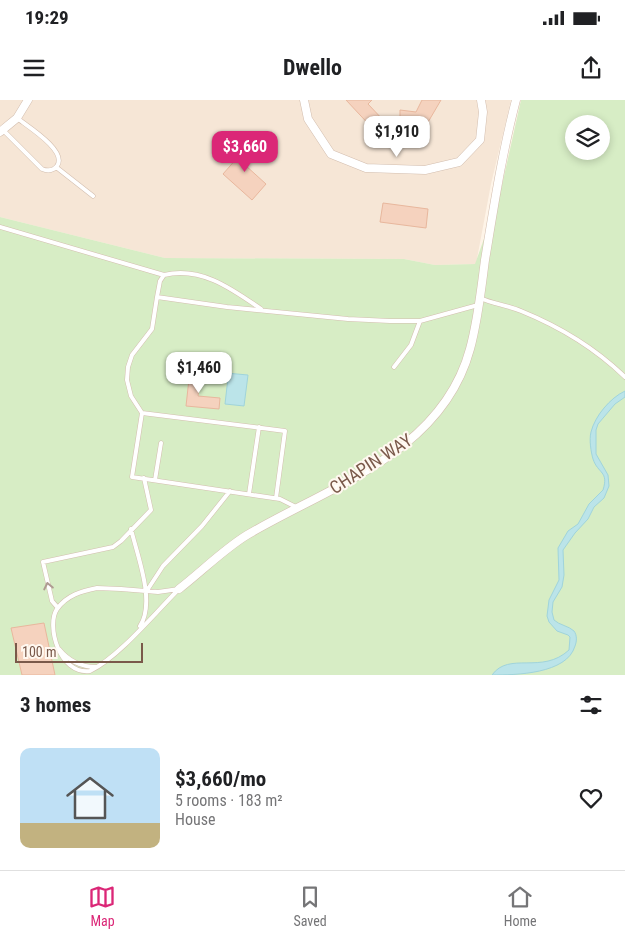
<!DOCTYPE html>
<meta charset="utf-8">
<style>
:root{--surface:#fff;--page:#f6f6f6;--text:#202124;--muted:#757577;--line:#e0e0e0;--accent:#db2777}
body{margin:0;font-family:"Roboto Condensed",sans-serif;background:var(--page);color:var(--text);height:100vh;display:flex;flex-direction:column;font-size:19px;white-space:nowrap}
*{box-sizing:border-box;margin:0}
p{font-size:16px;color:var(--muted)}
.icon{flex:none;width:28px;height:28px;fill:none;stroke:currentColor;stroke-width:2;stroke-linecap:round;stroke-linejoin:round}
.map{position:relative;height:575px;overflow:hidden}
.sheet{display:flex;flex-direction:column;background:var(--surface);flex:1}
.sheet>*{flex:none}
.buttons{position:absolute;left:565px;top:15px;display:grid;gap:10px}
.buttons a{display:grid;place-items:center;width:45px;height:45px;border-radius:50%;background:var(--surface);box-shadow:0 2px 8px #0003;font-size:25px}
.scale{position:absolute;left:15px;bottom:12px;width:128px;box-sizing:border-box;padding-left:5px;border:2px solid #7a594a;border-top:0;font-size:14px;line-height:18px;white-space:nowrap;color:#7a594a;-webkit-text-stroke:4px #fff8f0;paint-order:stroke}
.price{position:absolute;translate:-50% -42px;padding:0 11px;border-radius:10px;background:#fff;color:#222;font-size:16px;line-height:32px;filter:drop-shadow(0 1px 2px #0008)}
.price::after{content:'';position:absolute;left:50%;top:30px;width:15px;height:11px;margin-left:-8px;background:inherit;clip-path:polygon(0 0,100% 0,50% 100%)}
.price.on{background:var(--accent);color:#fff}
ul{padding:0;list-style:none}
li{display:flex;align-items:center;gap:15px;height:125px;padding:0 20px}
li+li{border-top:1px solid var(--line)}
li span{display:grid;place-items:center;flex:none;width:140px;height:100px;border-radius:10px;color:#555}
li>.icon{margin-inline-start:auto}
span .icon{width:60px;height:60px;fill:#fffc;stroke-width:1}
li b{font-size:21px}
h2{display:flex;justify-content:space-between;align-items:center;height:60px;padding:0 20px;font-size:21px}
.status{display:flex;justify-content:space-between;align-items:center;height:35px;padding:0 25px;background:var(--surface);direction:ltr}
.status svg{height:14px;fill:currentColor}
header{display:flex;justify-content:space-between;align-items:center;height:65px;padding:0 20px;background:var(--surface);font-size:22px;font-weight:700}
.dock{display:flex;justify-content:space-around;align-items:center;height:70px;border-top:1px solid var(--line);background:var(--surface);font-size:14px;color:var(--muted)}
.dock a{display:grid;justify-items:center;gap:2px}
.dock .on{color:var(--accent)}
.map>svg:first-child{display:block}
</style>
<div class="status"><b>19:29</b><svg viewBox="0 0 49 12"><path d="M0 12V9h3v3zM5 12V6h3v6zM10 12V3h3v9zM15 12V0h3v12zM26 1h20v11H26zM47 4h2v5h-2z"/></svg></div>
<header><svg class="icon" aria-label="menu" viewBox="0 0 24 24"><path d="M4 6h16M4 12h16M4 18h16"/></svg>Dwello<svg class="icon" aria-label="share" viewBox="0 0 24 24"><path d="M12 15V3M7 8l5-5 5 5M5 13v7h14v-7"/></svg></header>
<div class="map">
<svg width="625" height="575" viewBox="0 0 625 575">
<rect width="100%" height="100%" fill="#fef4e8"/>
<!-- residential -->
<path fill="#f6e6d6" d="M 0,0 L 511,0 L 491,84 L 476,164 L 435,165 L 404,159 L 165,158 L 0,117 Z"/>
<!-- green -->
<path fill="#d7edc5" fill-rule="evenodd" d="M 521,0 L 625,0 L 625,575 L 0,575 L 0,117 L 165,158 L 404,159 L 435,165 L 475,164 L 500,94 ZM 574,24 L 601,24 L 601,51 L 574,51 Z"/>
<!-- water -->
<path fill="#bbe4e9" stroke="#a0d4db" d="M 226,273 L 248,275 L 244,306 L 225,304 L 228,278 L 226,278 Z
M 625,291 L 625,297 L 615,304 L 598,324 L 596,330 L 596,354 L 608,375 L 609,386 L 604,398 L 594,407 L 588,419 L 575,433 L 563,450 L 564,475 L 562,487 L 553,502 L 552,512 L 554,520 C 559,525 569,526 574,531 C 577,535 577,541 575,546 C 567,574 516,575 492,575 C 509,551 542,575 569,550 L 570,537 L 568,535 L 557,531 L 549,522 L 547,516 L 549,500 L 559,480 L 558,448 L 568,431 L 578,424 L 589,404 L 603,390 C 609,371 598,374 593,359 C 591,352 589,340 591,332 C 595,316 610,298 625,291 Z"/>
<!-- building -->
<path fill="#f5d2be" stroke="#e8b79d" d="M 346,0 L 372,0 L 368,4 L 385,22 L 375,31 Z
M 422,0 L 441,0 L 424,29 L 413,21 L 400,20 L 400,10 L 416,12 Z
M 251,42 L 259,50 L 245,65 L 266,84 L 252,100 L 223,74 Z
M 383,103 L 428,109 L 426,128 L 380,122 Z
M 190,270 L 201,271 L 198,296 L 220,298 L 219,309 L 186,306 Z
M 44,523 L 55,575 L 22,575 L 11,528 Z"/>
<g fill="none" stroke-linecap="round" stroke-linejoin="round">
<defs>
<path id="lane" d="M 3,30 L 42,69 C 47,71 53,71 57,66 C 68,51 27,26 17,18
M 56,67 L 93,96
M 0,127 L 164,175
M 157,197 L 152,229 L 132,255 L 128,267 L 127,280 L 131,296 L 142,313 L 132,377 L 280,399 L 296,407
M 480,198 C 493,204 507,205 521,211 C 558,226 596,249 625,277
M 261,209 C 232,189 201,166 164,175 L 160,181 L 157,197 L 227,207 L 348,219 L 390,221 L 420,221 L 478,205
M 394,267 L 411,245 L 420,221
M 142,313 L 285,331 L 276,398
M 155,380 L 161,343
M 249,394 L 259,327
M 131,429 C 137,455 156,502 140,526
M 97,488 L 121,489 L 158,492 L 179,489 C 155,513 119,557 90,571 C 59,575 46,525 57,509 C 67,495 82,491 97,488 Z
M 146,492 L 163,466 L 202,426 L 230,391
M 58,508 L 52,501 L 43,462 L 113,447 L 121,441 L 151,410 L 144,378
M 59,549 C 68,560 81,567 96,567"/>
<path id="street" d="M 304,0 L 308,19 L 331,54 L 366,68 L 425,70 L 459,62 L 480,40 L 483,12 L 481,0
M 0,32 L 17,18 L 28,0
M 179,489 C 201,472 224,449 247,435 C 330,386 442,353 470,249 C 478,220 481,190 485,160 C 494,106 502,53 516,0"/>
</defs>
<!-- lane casing -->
<use href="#lane" stroke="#d3beaf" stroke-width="5"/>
<!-- street casing -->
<use href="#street" stroke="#d3beaf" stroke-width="9"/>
<!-- lane -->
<use href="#lane" stroke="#fff" stroke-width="4"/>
<!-- street -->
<use href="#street" stroke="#fff" stroke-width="8"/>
</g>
<!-- one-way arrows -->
<defs><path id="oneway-chevron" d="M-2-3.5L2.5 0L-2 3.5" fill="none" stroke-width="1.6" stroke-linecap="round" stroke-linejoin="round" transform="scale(1.25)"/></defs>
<use stroke="#af9b92" href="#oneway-chevron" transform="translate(48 486) rotate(-102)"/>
<g text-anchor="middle" stroke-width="4" stroke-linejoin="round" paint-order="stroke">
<!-- street labels -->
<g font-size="18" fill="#7a594a" stroke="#fff8f0">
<text transform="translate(371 364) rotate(-33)" y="6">CHAPIN WAY</text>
</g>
</g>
</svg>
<div class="buttons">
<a><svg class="icon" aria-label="layers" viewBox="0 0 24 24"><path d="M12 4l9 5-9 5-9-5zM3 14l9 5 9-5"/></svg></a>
</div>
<div class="scale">100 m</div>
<b class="price" style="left:397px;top:58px">$1,910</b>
<b class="price on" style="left:245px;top:73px">$3,660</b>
<b class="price" style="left:199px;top:294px">$1,460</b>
</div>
<section class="sheet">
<h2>3 homes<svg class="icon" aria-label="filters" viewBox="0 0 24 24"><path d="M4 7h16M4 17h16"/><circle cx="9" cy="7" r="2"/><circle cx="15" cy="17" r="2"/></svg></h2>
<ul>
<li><span style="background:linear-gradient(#bfe0f5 75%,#c2b280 0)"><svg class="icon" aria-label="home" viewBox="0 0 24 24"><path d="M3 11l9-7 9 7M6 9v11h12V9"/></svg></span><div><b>$3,660/mo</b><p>5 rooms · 183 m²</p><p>House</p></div><svg class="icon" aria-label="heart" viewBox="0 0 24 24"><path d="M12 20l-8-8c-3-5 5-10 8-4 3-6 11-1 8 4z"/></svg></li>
</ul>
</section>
<nav class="dock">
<a class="on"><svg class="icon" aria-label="map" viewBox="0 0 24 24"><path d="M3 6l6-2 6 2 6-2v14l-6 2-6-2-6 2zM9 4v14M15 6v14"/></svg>Map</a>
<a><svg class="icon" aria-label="saved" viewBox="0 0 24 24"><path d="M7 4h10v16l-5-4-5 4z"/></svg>Saved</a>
<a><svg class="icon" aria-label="home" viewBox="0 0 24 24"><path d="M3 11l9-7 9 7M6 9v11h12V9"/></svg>Home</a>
</nav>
